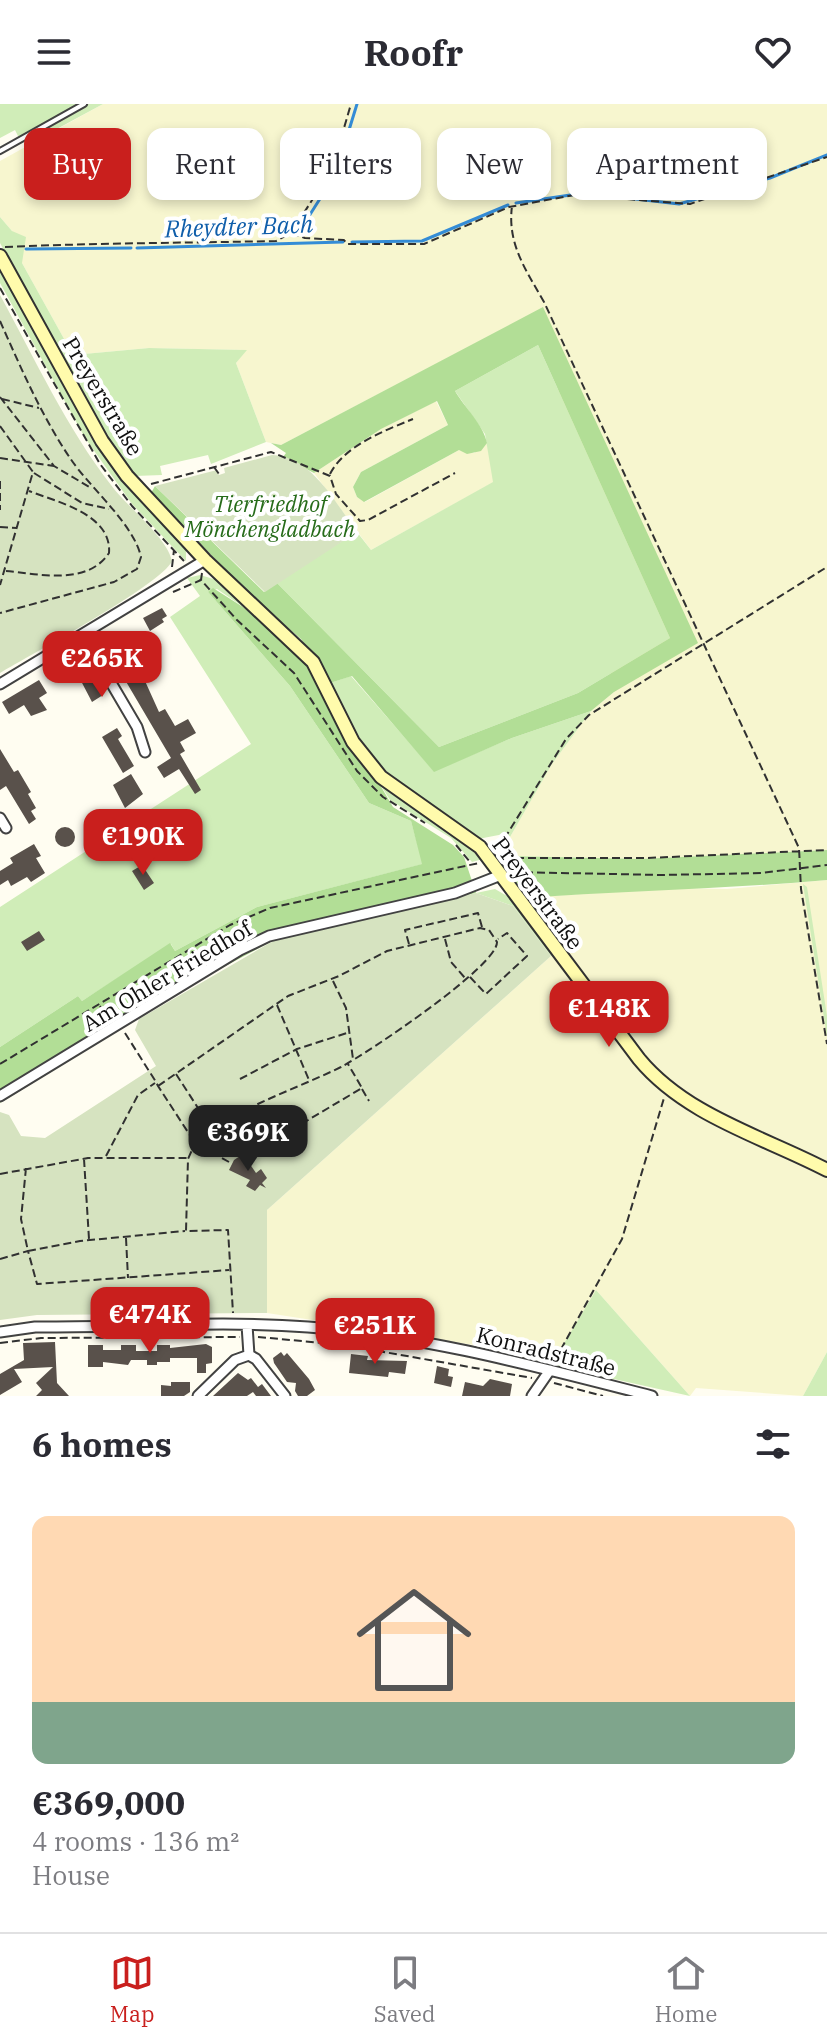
<!DOCTYPE html>
<meta charset="utf-8">
<style>
:root{--surface:#fff;--page:#f7f7f7;--text:#2b2b33;--muted:#7c7c81;--line:#e1e1e2;--accent:#c91f1d}
body{margin:0;font-family:"IBM Plex Serif",serif;background:var(--page);color:var(--text);height:100vh;display:flex;flex-direction:column;font-size:30px;white-space:nowrap}
*{box-sizing:border-box;margin:0}
p{font-size:26px;color:var(--muted)}
.icon{flex:none;width:44px;height:44px;fill:none;stroke:currentColor;stroke-width:2;stroke-linecap:round;stroke-linejoin:round}
.map{position:relative;height:1292px;overflow:hidden}
.details{display:flex;flex-direction:column;background:var(--surface);flex:1}
.details>*{flex:none}
.top-card{position:absolute;left:24px;top:24px;width:780px;height:72px;display:flex;gap:16px}
.price{position:absolute;translate:-50% -68px;padding:0 18px;border-radius:16px;background:var(--accent);color:#fff;font-size:26px;line-height:52px;filter:drop-shadow(0 2px 4px #0008)}
.price::after{content:'';position:absolute;left:50%;top:48px;width:24px;height:18px;margin-left:-12px;background:inherit;clip-path:polygon(0 0,100% 0,50% 100%)}
.price.active{background:#222;color:#fff}
ul{padding:0;list-style:none}
li{display:grid;align-content:center;gap:16px;height:424px;padding:0 32px}
li span{display:grid;place-items:center;height:248px;border-radius:16px;color:#555}
li>.icon{margin-inline-start:auto}
span .icon{width:144px;height:144px;fill:#fffc;stroke-width:1}
li b{font-size:34px}
h2{display:flex;justify-content:space-between;align-items:center;height:96px;padding:0 32px;font-size:34px}
.pill{padding:0 28px;border-radius:16px;background:var(--surface);box-shadow:0 4px 12px #0003;font-size:28px;line-height:72px}
.pill.active{background:var(--accent);color:#fff}
header{display:flex;justify-content:space-between;align-items:center;height:104px;padding:0 32px;background:var(--surface);font-size:36px;font-weight:700}
.tab-bar{display:flex;justify-content:space-around;align-items:center;height:112px;border-top:2px solid var(--line);background:var(--surface);font-size:22px;color:var(--muted)}
.tab-bar a{display:grid;justify-items:center;gap:4px}
.tab-bar .active{color:var(--accent)}
.map>svg:first-child{display:block}
</style>
<header><svg class="icon" aria-label="menu" viewBox="0 0 24 24"><path d="M4 6h16M4 12h16M4 18h16"/></svg>Roofr<svg class="icon" aria-label="heart" viewBox="0 0 24 24"><path d="M12 20l-8-8c-3-5 5-10 8-4 3-6 11-1 8 4z"/></svg></header>
<div class="map">
<svg width="827" height="1292" viewBox="0 0 827 1292">
<rect width="100%" height="100%" fill="#fffdf1"/>
<!-- farmland -->
<path fill="#f7f6cf" d="M 103,0 L 827,0 L 827,746 L 640,755 L 508,752 L 506,740 L 552,660 L 591,607 L 614,588 L 543,204 L 281,341 L 266,338 L 236,259 L 246,246 L 149,244 L 73,251 L 22,159 L 12,127 L 0,113 L 0,57 Z
M 436,297 L 448,321 L 361,368 L 353,383 L 357,393 L 365,398 L 459,346 L 474,349 L 487,339 L 494,378 L 371,446 L 314,369 L 381,325 Z
M 827,776 L 827,1248 L 803,1292 L 696,1284 L 690,1292 L 596,1186 L 551,1261 L 474,1241 L 267,1209 L 267,1106 L 551,852 L 562,847 L 523,794 L 665,784 L 727,785 Z"/>
<!-- green -->
<path fill="#d0edb8" d="M 0,0 L 103,0 L 29,40 L 24,31 L 19,34 L 15,26 L 0,34 Z
M 0,113 L 12,127 L 26,133 L 22,159 L 73,251 L 149,244 L 247,246 L 236,259 L 266,338 L 211,360 L 208,351 L 160,362 L 162,371 L 135,372 L 93,310 L 0,139 Z
M 0,162 L 121,372 L 186,444 L 186,457 L 132,400 L 85,334 L 0,179 Z
M 538,241 L 670,534 L 578,589 L 439,643 L 276,478 L 357,428 L 371,446 L 493,378 L 485,330 L 455,287 Z
M 200,471 L 217,476 L 261,515 L 217,485 L 208,488 L 290,582 L 369,699 L 411,717 L 423,760 L 257,803 L 175,847 L 171,840 L 82,897 L 78,892 L 0,943 L 0,803 L 251,640 L 170,513 L 200,492 L 187,474 Z
M 351,572 L 434,667 L 512,634 L 591,607 L 552,660 L 510,733 L 504,730 L 478,735 C 400,682 370,668 330,579 Z
M 378,677 C 410,706 457,721 483,755 L 472,758 L 451,734 L 390,696 Z
M 803,780 L 807,783 L 827,912 L 827,933 Z
M 495,785 L 514,796 L 554,850 L 551,852 L 513,802 L 476,789 Z
M 596,1186 L 690,1292 L 551,1261 Z
M 827,1248 L 827,1292 L 803,1292 Z"/>
<!-- forest -->
<path fill="#b2de96" d="M 543,203 L 698,539 L 614,588 L 591,607 L 512,634 L 434,668 L 352,572 L 330,579 L 301,535 L 255,496 L 151,389 L 155,382 L 264,488 L 276,478 L 439,643 L 578,589 L 670,534 L 538,241 L 455,287 C 465,304 483,320 487,339 L 481,347 L 467,350 L 459,346 L 364,398 L 357,393 L 353,383 L 361,368 L 448,321 L 437,297 L 381,325 L 314,369 L 283,353 L 286,349 L 271,339 L 281,341 Z
M 213,484 L 262,515 L 310,562 L 393,703 L 453,741 L 464,753 L 476,789 L 280,833 L 218,866 L 0,999 L 0,943 L 78,892 L 82,897 L 170,839 L 175,847 L 257,803 L 422,760 L 411,717 L 369,699 L 290,582 L 208,488 Z
M 827,746 L 827,776 C 726,785 624,787 523,794 L 506,770 L 508,752 L 640,755 Z"/>
<!-- cemetery -->
<path fill="#d6e3c0" d="M 0,191 C 35,255 66,323 111,381 C 126,402 167,433 172,457 C 161,481 30,551 0,569 Z
M 272,351 C 312,352 336,400 357,428 L 265,488 L 155,382 L 217,366 L 219,371 L 225,369 L 224,364 Z
M 476,789 L 513,802 L 551,852 L 267,1106 L 267,1209 L 37,1211 L 0,1216 L 0,1008 L 9,1011 L 21,1032 L 45,1034 L 156,962 L 135,926 L 139,915 L 280,833 Z"/>
<g fill="none" stroke-linecap="round" stroke-linejoin="round">
<!-- stream -->
<path stroke="#348cd6" stroke-width="3" d="M 516,99 L 584,89 L 679,100 L 770,74 L 827,51
M 297,131 L 349,49 L 349,26 L 357,0
M 352,138 L 422,137 L 508,101
M 137,144 L 343,138
M 26,145 L 131,144"/>
</g>
<!-- building -->
<path fill="#59514b" d="M 162,504 L 167,512 L 162,515 L 164,518 L 150,527 L 143,514 Z
M 111,528 L 142,579 L 145,577 L 159,608 L 165,605 L 175,622 L 188,615 L 196,629 L 180,638 L 185,647 L 180,650 L 201,686 L 195,690 L 179,665 L 164,674 L 157,663 L 171,654 L 108,547 L 111,546 L 103,532 Z
M 78,549 L 103,591 L 92,598 L 69,554 Z
M 39,576 L 47,589 L 39,594 L 47,606 L 31,612 L 24,601 L 9,610 L 2,598 Z
M 117,624 L 122,632 L 118,635 L 134,662 L 123,669 L 102,633 Z
M 0,645 L 14,668 L 18,666 L 31,688 L 28,690 L 36,704 L 31,707 L 36,715 L 29,720 L 6,682 L 0,686 Z
M 131,670 L 143,690 L 125,704 L 113,681 Z
M55 733a10 10 0 1 1 20 0a10 10 0 1 1-20 0Z
M 34,740 L 41,752 L 36,754 L 45,769 L 31,778 L 27,773 L 11,782 L 8,776 L 0,781 L 0,767 L 13,759 L 10,754 Z
M 142,761 L 154,779 L 144,786 L 132,767 Z
M 39,827 L 45,836 L 27,847 L 21,838 Z
M 243,1050 L 256,1069 L 261,1065 L 267,1074 L 262,1079 L 266,1084 L 260,1081 L 255,1087 L 246,1082 L 250,1076 L 229,1066 L 234,1056 Z
M 55,1238 L 57,1279 L 69,1292 L 36,1292 L 42,1286 L 36,1279 L 53,1263 L 14,1265 L 22,1278 L 0,1291 L 0,1270 L 24,1256 L 23,1239 Z
M 206,1240 L 212,1243 L 212,1259 L 206,1260 L 206,1269 L 197,1269 L 197,1254 L 170,1254 L 170,1258 L 157,1258 L 157,1261 L 147,1261 L 147,1256 L 131,1256 L 128,1261 L 103,1258 L 103,1263 L 88,1263 L 88,1241 L 103,1241 L 103,1246 L 121,1246 L 121,1241 L 136,1241 L 136,1247 L 157,1247 L 157,1241 L 170,1241 L 170,1244 Z
M 281,1248 L 284,1252 L 287,1249 L 309,1275 L 315,1286 L 307,1292 L 298,1292 L 295,1287 L 296,1279 L 287,1278 L 274,1259 L 273,1254 Z
M 351,1250 L 368,1252 L 367,1256 L 407,1257 L 405,1270 L 389,1268 L 388,1273 L 349,1269 Z
M 437,1262 L 449,1265 L 448,1272 L 453,1273 L 451,1283 L 434,1279 Z
M 238,1269 L 248,1276 L 251,1274 L 258,1283 L 262,1280 L 271,1292 L 256,1292 L 253,1288 L 247,1292 L 213,1292 Z
M 490,1275 L 512,1280 L 510,1292 L 462,1292 L 465,1278 L 483,1282 Z
M 171,1278 L 190,1278 L 190,1288 L 184,1292 L 161,1292 L 161,1281 L 171,1282 Z"/>
<g fill="none" stroke-linecap="round" stroke-linejoin="round">
<defs>
<path id="lane" d="M 0,47 L 84,0"/>
<path id="street" d="M 83,531 L 137,623 L 145,648
M 0,580 L 205,456
M 0,714 L 6,724
M 0,992 L 240,846 L 269,832 L 455,789 L 501,771
M 247,1221 L 249,1251 L 256,1255 L 285,1292
M 0,1228 L 35,1223 C 125,1224 217,1216 308,1223 C 425,1232 538,1263 652,1292
M 198,1292 L 235,1256 L 249,1251
M 532,1292 L 550,1266"/>
<path id="secondary" d="M 0,152 L 102,337 L 127,372 L 205,456 L 313,558 L 353,638 L 381,673 L 480,743 L 639,955 C 686,1012 764,1033 827,1066"/>
</defs>
<!-- lane casing -->
<use href="#lane" stroke="#424242" stroke-width="8"/>
<!-- street casing -->
<use href="#street" stroke="#424242" stroke-width="13"/>
<!-- secondary casing -->
<use href="#secondary" stroke="#313131" stroke-width="16"/>
<!-- path -->
<path stroke="#313131" stroke-width="2" stroke-dasharray="8 4" stroke-linecap="butt" d="M 512,102 C 507,140 526,166 544,198 L 799,744 L 801,785 L 827,940
M 291,129 L 305,134 L 344,136 L 347,140 L 424,140 L 509,103 L 574,91 L 690,100 L 827,53
M 5,143 C 95,139 185,139 276,137 L 291,129 L 332,65 L 351,0
M 0,184 L 100,360 L 132,402 L 184,457
M 0,217 C 21,264 41,311 70,354 C 89,383 134,420 141,453 L 137,465 L 114,478 L 0,509
M 0,293 L 54,362 L 91,384
M 2,295 L 39,304
M 0,322 L 33,368 L 0,481
M 0,354 L 54,362
M 214,363 L 219,370
M 34,369 L 82,399 L 109,405
M 330,370 C 345,341 384,327 413,315
M 0,377 L 0,406
M 151,380 L 271,348 L 330,372 L 336,390 L 360,417 L 368,416 L 455,369
M 0,423 L 17,424
M 172,463 L 174,446
M 6,467 C 39,470 87,482 109,449 C 112,410 57,398 29,387
M 202,469 L 201,476 L 237,516 L 294,569 L 357,667 L 383,693 L 425,719
M 173,488 L 201,476 L 199,474
M 456,741 L 470,758
M 498,745 L 566,635 L 589,611 L 827,463
M 504,754 L 647,754 L 827,746
M 513,768 L 662,771 L 761,769 L 827,761
M 445,835 L 451,858 L 465,874
M 409,840 L 405,826 L 478,809 L 482,823
M 470,873 L 486,890 L 527,852 L 507,829 L 498,835
M 333,877 L 346,904 L 353,955
M 277,901 L 309,976
M 100,902 L 106,914
M 125,929 L 156,978 L 158,982 L 195,1039 C 239,1002 290,988 341,963 C 366,950 498,862 497,838 L 489,826 L 480,824 L 387,847 L 339,872 L 288,892 L 158,982
M 0,960 L 230,821 L 270,804 L 479,759
M 176,970 L 211,1024
M 240,975 L 297,945 L 350,928
M 362,985 L 369,997
M 245,1004 L 266,1041 L 362,984 L 348,960
M 106,1052 L 138,991 L 155,979
M 84,1055 L 89,1135
M 229,1058 L 195,1039 L 188,1055 L 186,1127 L 228,1126 L 233,1209
M 26,1064 L 21,1115 L 28,1147 L 80,1137 L 185,1127
M 0,1070 L 88,1054 L 189,1054
M 126,1134 L 128,1174
M 0,1155 L 28,1147 L 37,1180 L 229,1166
M 258,1233 L 344,1241 L 532,1274
M 0,1239 L 41,1234 L 240,1233
M 555,1256 L 622,1135 L 664,994
M 554,1279 L 603,1292"/>
<!-- lane -->
<use href="#lane" stroke="#fff" stroke-width="4"/>
<!-- street -->
<use href="#street" stroke="#fff" stroke-width="9"/>
<!-- secondary -->
<use href="#secondary" stroke="#fffbac" stroke-width="12"/>
</g>
<g text-anchor="middle" stroke-width="8" stroke-linejoin="round" paint-order="stroke">
<!-- street labels -->
<g font-size="22" fill="#0f0f0f" stroke="#fff">
<text transform="translate(103 292) rotate(59)" y="8">Preyerstraße</text>
<text transform="translate(538 789) rotate(53)" y="8">Preyerstraße</text>
<text transform="translate(167 872) rotate(-31)" y="8">Am Ohler Friedhof</text>
<text transform="translate(546 1247) rotate(14)" y="8">Konradstraße</text>
</g>
<!-- park labels -->
<g font-size="22" font-style="italic" fill="#276c1a" stroke="#fff">
<text x="270" y="408">Tierfriedhof<tspan x="270" dy="25">Mönchengladbach</tspan></text>
</g>
<!-- water labels -->
<g font-size="24" font-style="italic" fill="#0f5eaa" stroke="#fff">
<text transform="translate(239 123) rotate(-2)" y="8">Rheydter Bach</text>
</g>
</g>
</svg>
<b class="price" style="left:102px;top:595px">€265K</b>
<b class="price" style="left:143px;top:773px">€190K</b>
<b class="price" style="left:609px;top:945px">€148K</b>
<b class="price active" style="left:248px;top:1069px">€369K</b>
<b class="price" style="left:150px;top:1251px">€474K</b>
<b class="price" style="left:375px;top:1262px">€251K</b>
<div class="top-card">
<a class="pill active">Buy</a>
<a class="pill">Rent</a>
<a class="pill">Filters</a>
<a class="pill">New</a>
<a class="pill">Apartment</a>
</div>
</div>
<section class="details">
<h2>6 homes<svg class="icon" aria-label="filters" viewBox="0 0 24 24"><path d="M4 7h16M4 17h16"/><circle cx="9" cy="7" r="2"/><circle cx="15" cy="17" r="2"/></svg></h2>
<ul>
<li><span style="background:linear-gradient(#ffd9b3 75%,#7fa58c 0)"><svg class="icon" aria-label="home" viewBox="0 0 24 24"><path d="M3 11l9-7 9 7M6 9v11h12V9"/></svg></span><div><b>€369,000</b><p>4 rooms · 136 m²</p><p>House</p></div></li>
</ul>
</section>
<nav class="tab-bar">
<a class="active"><svg class="icon" aria-label="map" viewBox="0 0 24 24"><path d="M3 6l6-2 6 2 6-2v14l-6 2-6-2-6 2zM9 4v14M15 6v14"/></svg>Map</a>
<a><svg class="icon" aria-label="saved" viewBox="0 0 24 24"><path d="M7 4h10v16l-5-4-5 4z"/></svg>Saved</a>
<a><svg class="icon" aria-label="home" viewBox="0 0 24 24"><path d="M3 11l9-7 9 7M6 9v11h12V9"/></svg>Home</a>
</nav>
